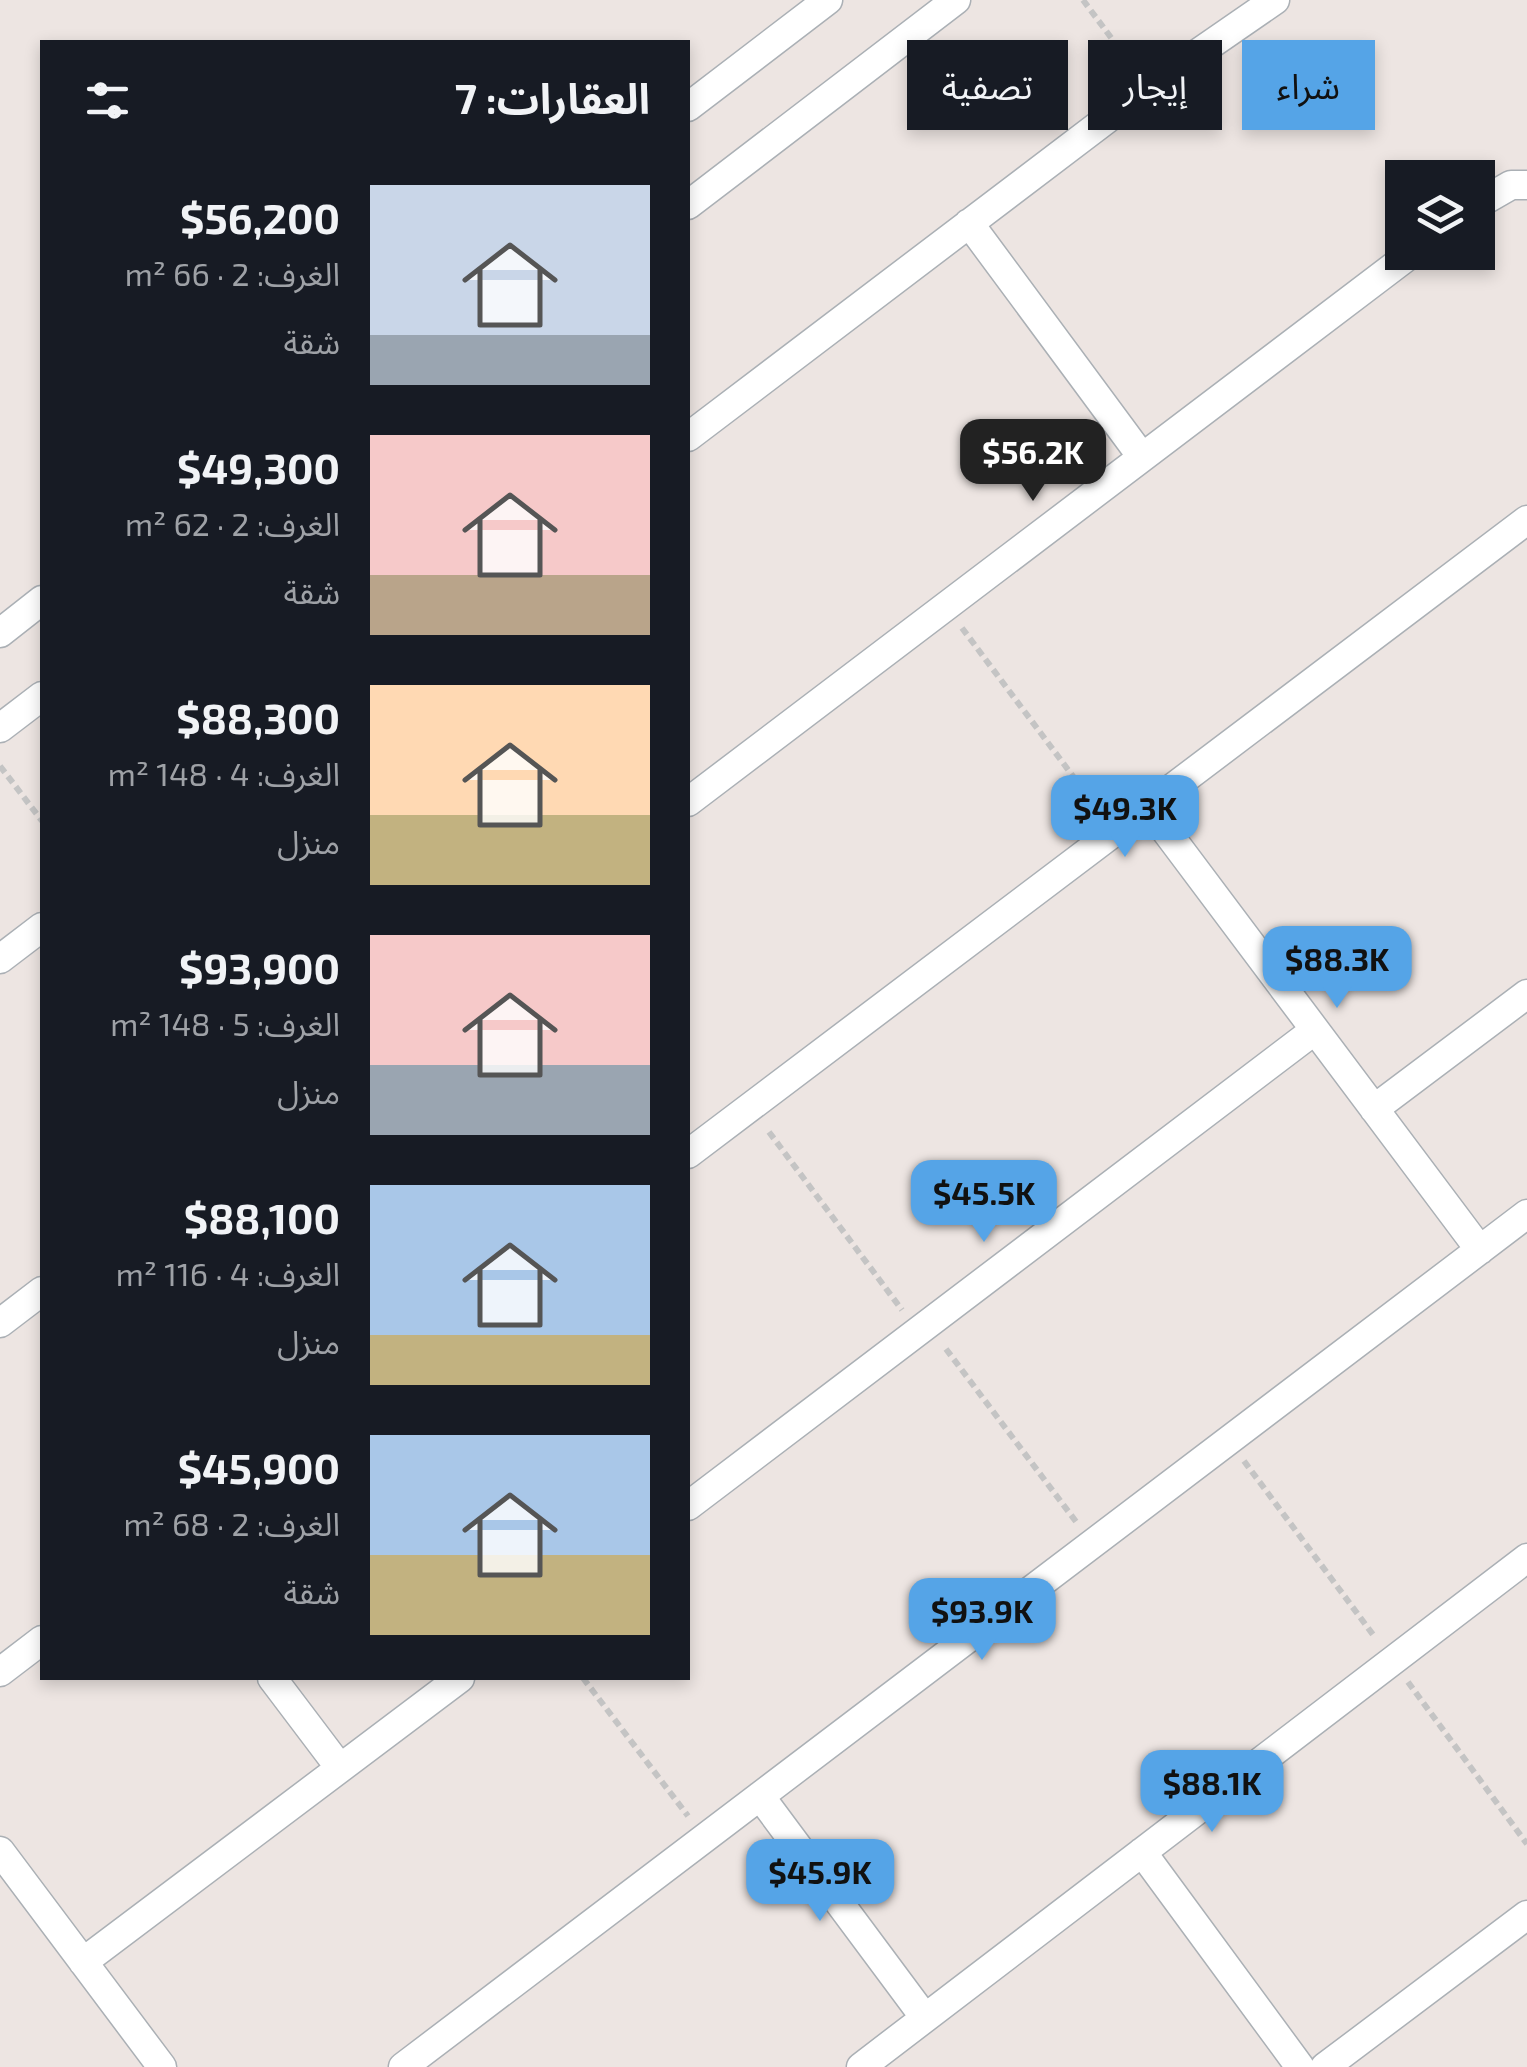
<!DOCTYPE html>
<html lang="ar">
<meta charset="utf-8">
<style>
:root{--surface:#171b24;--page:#20242c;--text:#f1f3f6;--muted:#9ea1a6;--accent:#55a4e7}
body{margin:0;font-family:"Exo 2","Noto Sans Arabic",sans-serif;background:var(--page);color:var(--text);direction:rtl;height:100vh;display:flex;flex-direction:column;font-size:38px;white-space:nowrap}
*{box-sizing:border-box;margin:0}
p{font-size:32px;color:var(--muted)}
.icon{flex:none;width:55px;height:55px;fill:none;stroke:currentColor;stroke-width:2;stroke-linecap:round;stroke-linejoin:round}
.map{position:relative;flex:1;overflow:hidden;direction:ltr}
.panel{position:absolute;left:40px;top:40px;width:650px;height:1640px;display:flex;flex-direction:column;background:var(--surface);border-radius:0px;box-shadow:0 5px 15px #0003;direction:rtl}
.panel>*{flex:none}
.top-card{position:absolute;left:720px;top:40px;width:655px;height:90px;direction:rtl;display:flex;gap:20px}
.buttons{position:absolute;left:1385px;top:160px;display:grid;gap:20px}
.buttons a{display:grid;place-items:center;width:110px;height:110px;border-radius:0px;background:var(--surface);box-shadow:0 5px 15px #0003;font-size:50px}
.price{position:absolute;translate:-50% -85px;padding:0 22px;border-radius:20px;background:var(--accent);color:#111;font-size:32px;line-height:65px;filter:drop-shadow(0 2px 5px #0008)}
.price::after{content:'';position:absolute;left:50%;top:60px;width:30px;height:22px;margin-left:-15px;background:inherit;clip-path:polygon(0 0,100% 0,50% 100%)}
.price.current{background:#222;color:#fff}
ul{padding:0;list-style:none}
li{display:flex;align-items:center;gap:30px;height:250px;padding:0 40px}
li span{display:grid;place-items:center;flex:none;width:280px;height:200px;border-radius:0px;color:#555}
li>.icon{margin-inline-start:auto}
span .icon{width:120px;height:120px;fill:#fffc;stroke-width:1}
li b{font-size:42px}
h2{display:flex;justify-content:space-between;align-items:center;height:120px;padding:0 40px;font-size:42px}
.chip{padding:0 35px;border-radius:0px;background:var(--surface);box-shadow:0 5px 15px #0003;font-size:35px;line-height:90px}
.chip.current{background:var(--accent);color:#111}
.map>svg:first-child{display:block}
</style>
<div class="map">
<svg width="1527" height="2067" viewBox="0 0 1527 2067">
<rect width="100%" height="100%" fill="#ede5e2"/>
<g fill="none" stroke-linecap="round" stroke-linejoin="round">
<defs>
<path id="street" d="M 688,107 L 828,0
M 1478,204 L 1511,185 L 1527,185
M 688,205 L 956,0
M 969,223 L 1142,457
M 688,437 L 1149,87 L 1275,0
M 0,633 L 42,600
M 0,728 L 42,696
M 688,802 L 1413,252
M 1148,807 L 1480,1250
M 0,959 L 42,927
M 1374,1109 L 1527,994
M 688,1154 L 1527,520
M 0,1323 L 42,1291
M 688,1506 L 1315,1030
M 0,1672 L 42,1640
M 272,1678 L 340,1768
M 760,1796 L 925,2018
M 0,1851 L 162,2067
M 1142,1852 L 1300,2067
M 83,1962 L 460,1678
M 403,2067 L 1527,1214
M 861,2067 L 1527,1558
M 1325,2067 L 1527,1915"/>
</defs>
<!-- street casing -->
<use href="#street" stroke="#abb0b5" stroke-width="31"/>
<!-- path -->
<path stroke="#c4c4c4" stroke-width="6" stroke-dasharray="8 5" stroke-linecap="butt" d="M 1083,0 L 1130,63
M 962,628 L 1099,811
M 0,766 L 42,821
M 769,1132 L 902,1310
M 946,1349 L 1077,1523
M 1244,1461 L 1374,1636
M 583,1678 L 688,1816
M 1408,1682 L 1527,1844"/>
<!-- street -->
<use href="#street" stroke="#fff" stroke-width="28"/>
</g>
</svg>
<div class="buttons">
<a><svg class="icon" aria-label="layers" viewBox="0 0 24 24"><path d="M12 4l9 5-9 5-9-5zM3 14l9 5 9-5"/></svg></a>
</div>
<b class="price current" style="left:1033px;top:504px">$56.2K</b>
<b class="price" style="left:1125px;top:860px">$49.3K</b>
<b class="price" style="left:1337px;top:1011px">$88.3K</b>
<b class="price" style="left:984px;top:1245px">$45.5K</b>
<b class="price" style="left:982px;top:1663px">$93.9K</b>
<b class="price" style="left:1212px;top:1835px">$88.1K</b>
<b class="price" style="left:820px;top:1924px">$45.9K</b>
<div class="top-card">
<a class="chip current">شراء</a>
<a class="chip">إيجار</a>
<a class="chip">تصفية</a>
</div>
<section class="panel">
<h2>العقارات: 7<svg class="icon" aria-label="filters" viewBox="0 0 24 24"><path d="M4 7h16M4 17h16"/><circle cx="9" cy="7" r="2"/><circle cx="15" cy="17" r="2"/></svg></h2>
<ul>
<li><span style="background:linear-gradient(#c9d6e8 75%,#9aa5b1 0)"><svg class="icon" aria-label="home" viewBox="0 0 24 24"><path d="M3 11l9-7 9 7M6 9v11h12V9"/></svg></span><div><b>$56,200</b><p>الغرف: 2 · 66 m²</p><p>شقة</p></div></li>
<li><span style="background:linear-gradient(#f6c9c9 70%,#b9a48a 0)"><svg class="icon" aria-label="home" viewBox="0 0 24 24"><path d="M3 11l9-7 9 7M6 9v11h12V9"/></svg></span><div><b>$49,300</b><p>الغرف: 2 · 62 m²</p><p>شقة</p></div></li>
<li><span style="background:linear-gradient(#ffd9b3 65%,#c2b280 0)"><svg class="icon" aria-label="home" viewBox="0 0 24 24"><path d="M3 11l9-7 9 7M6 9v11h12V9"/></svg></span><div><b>$88,300</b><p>الغرف: 4 · 148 m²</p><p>منزل</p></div></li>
<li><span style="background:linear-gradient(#f6c9c9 65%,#9aa5b1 0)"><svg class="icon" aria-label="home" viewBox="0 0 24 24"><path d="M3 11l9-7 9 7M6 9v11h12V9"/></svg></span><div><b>$93,900</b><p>الغرف: 5 · 148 m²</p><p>منزل</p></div></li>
<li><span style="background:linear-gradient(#a9c7e8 75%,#c2b280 0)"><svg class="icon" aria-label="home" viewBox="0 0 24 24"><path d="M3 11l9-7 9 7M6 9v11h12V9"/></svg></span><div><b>$88,100</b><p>الغرف: 4 · 116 m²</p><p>منزل</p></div></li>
<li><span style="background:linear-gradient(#a9c7e8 60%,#c2b280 0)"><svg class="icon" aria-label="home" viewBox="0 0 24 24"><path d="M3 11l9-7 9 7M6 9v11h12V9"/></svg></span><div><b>$45,900</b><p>الغرف: 2 · 68 m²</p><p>شقة</p></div></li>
</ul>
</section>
</div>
